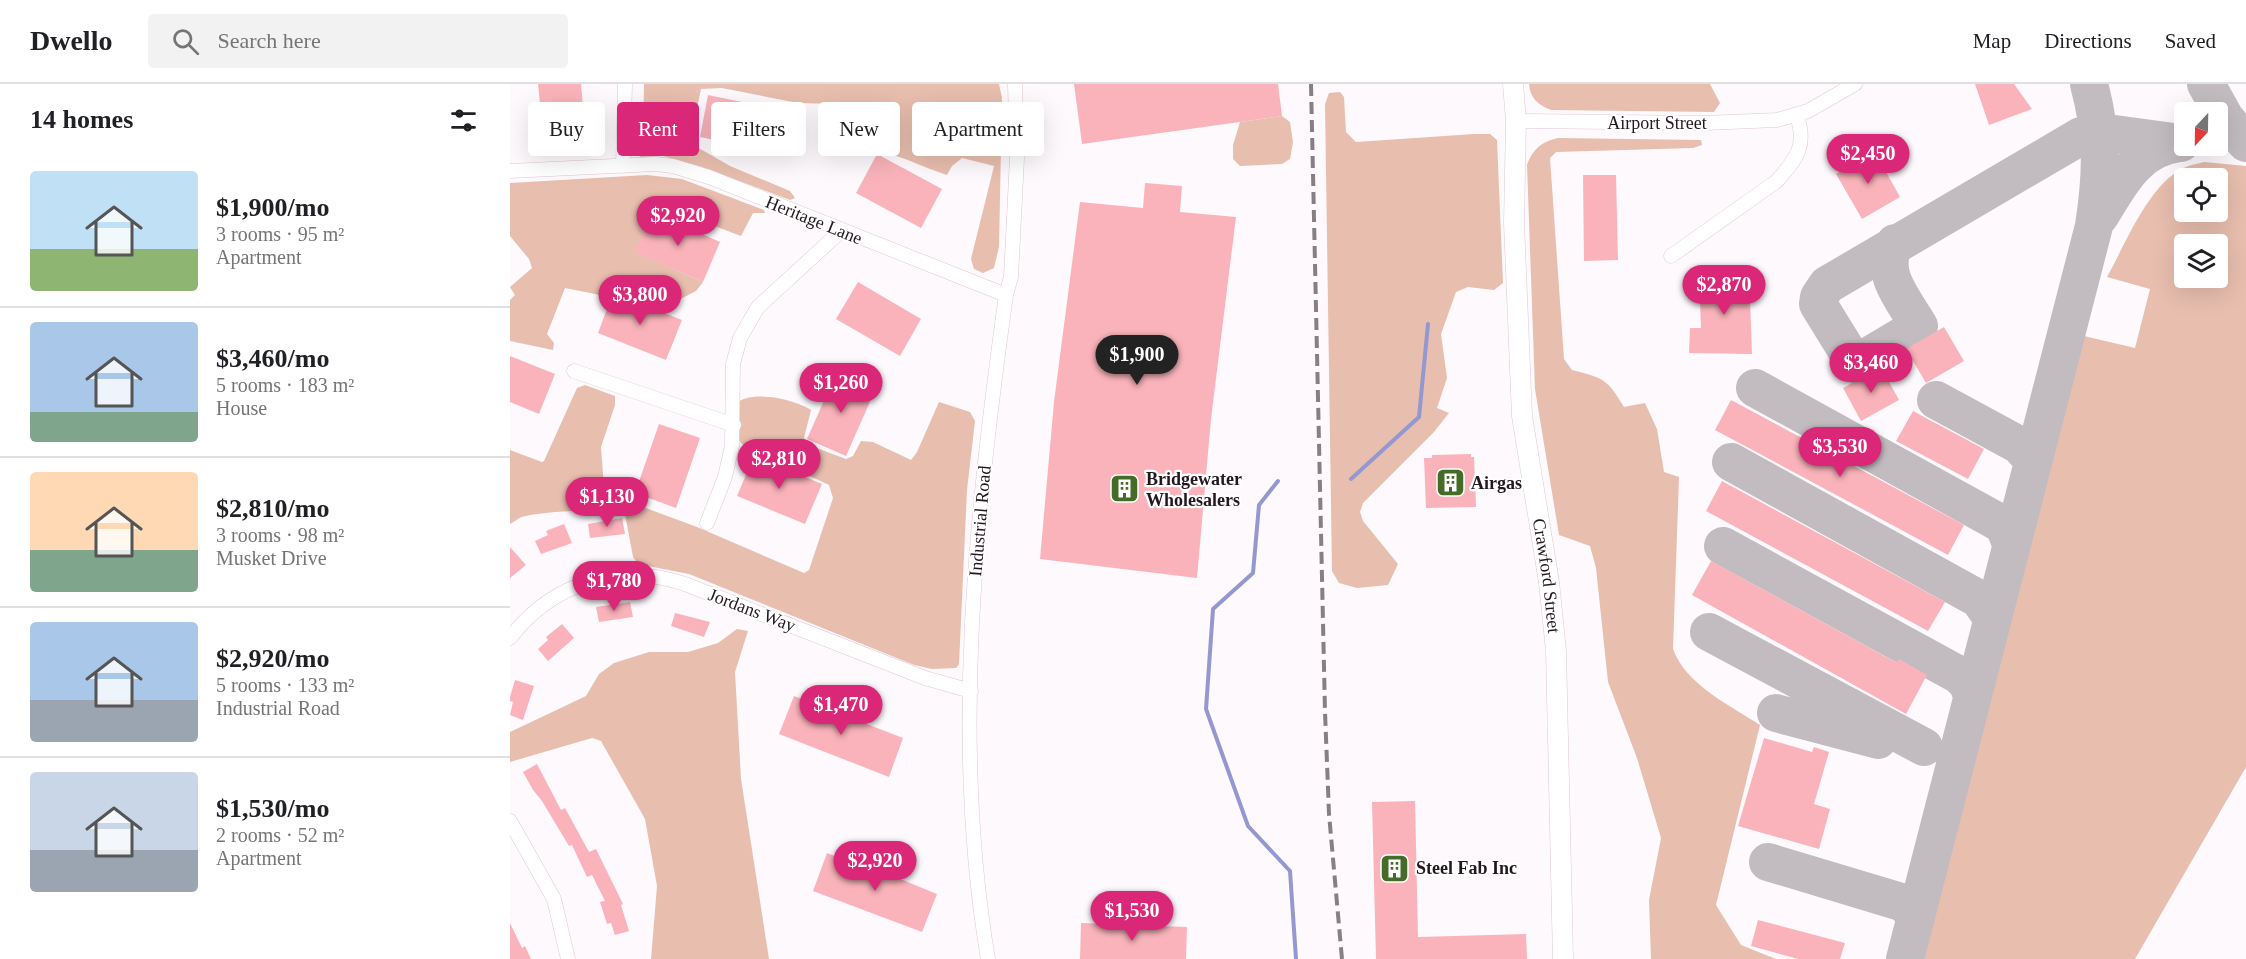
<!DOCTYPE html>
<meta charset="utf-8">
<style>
:root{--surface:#fff;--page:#f2f2f2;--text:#202124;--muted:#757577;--line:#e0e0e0;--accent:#db2777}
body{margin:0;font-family:"Times New Roman",serif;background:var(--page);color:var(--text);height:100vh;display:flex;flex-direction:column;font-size:22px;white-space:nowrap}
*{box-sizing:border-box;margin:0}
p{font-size:20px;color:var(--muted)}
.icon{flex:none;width:33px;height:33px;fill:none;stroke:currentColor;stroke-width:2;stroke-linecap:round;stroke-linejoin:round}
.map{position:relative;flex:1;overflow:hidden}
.sheet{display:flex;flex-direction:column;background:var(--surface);width:510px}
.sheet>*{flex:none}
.top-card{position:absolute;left:18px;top:18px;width:570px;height:54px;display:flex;gap:12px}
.needle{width:39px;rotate:202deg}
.tools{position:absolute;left:1664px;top:18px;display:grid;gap:12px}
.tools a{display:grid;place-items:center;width:54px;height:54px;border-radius:6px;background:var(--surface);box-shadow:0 6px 24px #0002;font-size:30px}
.price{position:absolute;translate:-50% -51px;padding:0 14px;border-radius:21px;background:var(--accent);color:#fff;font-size:20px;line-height:39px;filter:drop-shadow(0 2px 3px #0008)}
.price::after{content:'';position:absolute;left:50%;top:36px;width:18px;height:14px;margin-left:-9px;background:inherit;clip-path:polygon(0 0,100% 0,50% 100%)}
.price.current{background:#222;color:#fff}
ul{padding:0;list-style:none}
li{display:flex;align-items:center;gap:18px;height:150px;padding:0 30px}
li+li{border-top:2px solid var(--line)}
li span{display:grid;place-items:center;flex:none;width:168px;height:120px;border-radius:6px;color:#555}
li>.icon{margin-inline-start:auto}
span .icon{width:72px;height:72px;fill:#fffc;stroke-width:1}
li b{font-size:26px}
h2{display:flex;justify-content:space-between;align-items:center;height:72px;padding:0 30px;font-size:26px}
.pill{padding:0 21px;border-radius:6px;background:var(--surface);box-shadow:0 6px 24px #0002;font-size:21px;line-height:54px}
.pill.current{background:var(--accent);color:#fff}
header{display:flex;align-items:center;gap:36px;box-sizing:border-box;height:84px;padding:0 30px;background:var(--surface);border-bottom:2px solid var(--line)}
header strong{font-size:28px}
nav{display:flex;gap:33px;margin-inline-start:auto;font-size:21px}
.search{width:420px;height:54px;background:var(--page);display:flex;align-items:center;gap:15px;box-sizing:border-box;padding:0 21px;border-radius:6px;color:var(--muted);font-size:22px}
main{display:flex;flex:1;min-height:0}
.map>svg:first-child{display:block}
</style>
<header>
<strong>Dwello</strong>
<div class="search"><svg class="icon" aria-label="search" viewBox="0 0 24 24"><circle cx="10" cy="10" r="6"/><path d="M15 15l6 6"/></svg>Search here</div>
<nav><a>Map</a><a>Directions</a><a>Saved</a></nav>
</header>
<main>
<section class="sheet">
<h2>14 homes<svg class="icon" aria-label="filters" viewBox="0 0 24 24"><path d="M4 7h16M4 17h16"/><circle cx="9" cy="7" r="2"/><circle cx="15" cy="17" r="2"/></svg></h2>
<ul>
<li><span style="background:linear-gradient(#bfe0f5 65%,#8fb573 0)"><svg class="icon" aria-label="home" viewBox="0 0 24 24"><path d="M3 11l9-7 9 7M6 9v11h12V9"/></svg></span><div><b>$1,900/mo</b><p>3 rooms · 95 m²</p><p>Apartment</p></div></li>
<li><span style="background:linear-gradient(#a9c7e8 75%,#7fa58c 0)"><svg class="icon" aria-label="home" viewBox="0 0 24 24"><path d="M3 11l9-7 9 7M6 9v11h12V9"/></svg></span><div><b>$3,460/mo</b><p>5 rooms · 183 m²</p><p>House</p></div></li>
<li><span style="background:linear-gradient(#ffd9b3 65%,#7fa58c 0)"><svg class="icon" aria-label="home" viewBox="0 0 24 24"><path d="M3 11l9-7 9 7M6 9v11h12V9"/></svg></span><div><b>$2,810/mo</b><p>3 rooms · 98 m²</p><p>Musket Drive</p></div></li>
<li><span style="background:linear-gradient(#a9c7e8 65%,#9aa5b1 0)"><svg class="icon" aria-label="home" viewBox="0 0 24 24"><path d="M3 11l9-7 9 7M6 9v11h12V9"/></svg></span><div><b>$2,920/mo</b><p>5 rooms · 133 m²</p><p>Industrial Road</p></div></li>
<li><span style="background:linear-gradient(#c9d6e8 65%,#9aa5b1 0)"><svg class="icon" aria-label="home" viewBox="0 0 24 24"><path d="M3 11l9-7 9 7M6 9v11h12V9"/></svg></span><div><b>$1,530/mo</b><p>2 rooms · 52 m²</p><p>Apartment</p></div></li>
</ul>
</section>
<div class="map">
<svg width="1736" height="875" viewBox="0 0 1736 875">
<rect width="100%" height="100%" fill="#fef9fc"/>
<!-- green -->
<path fill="#e8beae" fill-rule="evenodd" d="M 134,0 L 489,0 L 492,14 L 489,163 L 484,184 L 473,189 L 464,185 L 461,175 L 484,82 L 452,74 L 442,82 L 437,91 C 393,77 379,61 331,69 L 322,58 L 323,20 L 288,19 L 212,4 L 191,5 L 180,59 L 220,82 L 280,107 L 285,114 L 280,116 L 192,83 L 153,72 L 131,73 L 122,68 L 120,59 L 133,58 Z
M 1019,0 L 1200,0 L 1210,19 L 1204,28 L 1041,26 C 1028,21 1020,14 1019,0 Z
M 830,8 L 834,13 L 836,48 L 846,58 L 964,50 L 980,50 L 987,56 L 993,199 L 984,206 L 958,203 L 946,208 L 931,250 L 937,294 L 927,324 L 939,329 L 924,348 L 853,419 L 850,428 L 853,437 L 888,480 L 878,501 L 847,504 L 829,499 L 822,487 L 815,20 L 819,9 Z
M 772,32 L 780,38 L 783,58 L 780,75 L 772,80 L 730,82 L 723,75 L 723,61 L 730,38 Z
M 1048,54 L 1191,56 L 1192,61 L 1183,64 L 1046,68 L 1040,74 L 1054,275 L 1062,286 C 1094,294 1097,295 1114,323 L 1135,319 L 1147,345 L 1154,388 L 1169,393 L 1163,565 C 1176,601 1220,621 1250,641 L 1206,821 L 1231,861 L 1266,875 L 1141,875 L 1139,816 L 1151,754 L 1127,674 L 1098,598 L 1086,484 L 1080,462 L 1049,451 L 1025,305 L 1017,81 C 1023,65 1031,58 1048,54 Z
M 1694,78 L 1736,82 L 1736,683 L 1625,875 L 1412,875 L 1574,252 L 1625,264 L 1640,205 L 1597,193 C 1615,161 1638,102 1672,85 C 1678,81 1687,80 1694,78 ZM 1674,94 L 1707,94 L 1707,128 L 1674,128 ZM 1674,160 L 1707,160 L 1707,194 L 1674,194 Z
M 137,91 L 172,95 L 254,126 L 255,129 L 243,129 L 231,152 L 152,122 L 143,128 L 126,168 L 193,198 L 186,207 L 157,222 C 141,219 103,203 90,211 L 55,204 L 37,250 L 44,259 L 43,266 L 0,257 L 0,216 L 5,211 L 0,203 L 22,184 L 19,175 L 0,152 L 0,99 Z
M 75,301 L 105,312 L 105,321 L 91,363 L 94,405 L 98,410 L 187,443 L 294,489 L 299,486 L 323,414 L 319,401 L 232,360 L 228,355 L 228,318 C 245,306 286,316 301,326 L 294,354 L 296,360 L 336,375 L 343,372 L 351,357 L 363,358 L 401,376 L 407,368 L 429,318 L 460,328 L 465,337 L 457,406 L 449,580 L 446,584 L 422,585 L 404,581 L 179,490 L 128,480 L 123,473 L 115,430 C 99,424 30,427 12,433 C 8,434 4,438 0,440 L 0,366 L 32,378 L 34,377 L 67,304 Z
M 227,545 L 238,547 L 225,588 L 231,695 L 259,875 L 141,875 L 147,802 L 135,735 L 91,657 L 82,654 L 0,678 L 0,648 L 76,612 L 89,590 L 104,579 L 139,568 L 178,568 L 208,559 Z"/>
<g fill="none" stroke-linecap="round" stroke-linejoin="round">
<!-- stream -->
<path stroke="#9498d1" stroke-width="4" d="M 841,395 L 909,333 L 918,240
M 768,397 L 749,421 L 743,489 L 703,525 L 696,625 L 738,742 L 780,787 L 786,875"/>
<!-- taxiway -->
<path stroke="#c2bcc0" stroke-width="38" d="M 1696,0 L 1715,34 L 1736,59
M 1590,132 C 1610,99 1627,64 1670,59
M 1385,159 C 1368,189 1394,216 1409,242 L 1345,280 L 1308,220 L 1309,213 L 1317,201 L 1571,52 L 1590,48 L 1671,59
M 1245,304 L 1490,439 L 1495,444 L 1501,460
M 1426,316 L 1509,361 L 1519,372 L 1522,381
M 1221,378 L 1469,515 L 1482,534
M 1213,462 L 1449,591 L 1458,600 L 1462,612
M 1199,548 L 1414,663
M 1266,629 L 1368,656
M 1258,778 L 1391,818 L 1402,826 L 1404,836
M 1395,875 L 1584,142 C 1592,89 1593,52 1579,0"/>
</g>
<!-- building -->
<path fill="#fab3ba" d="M 28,0 L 71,0 L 75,46 L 33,49 Z
M 564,0 L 768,0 L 772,32 L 572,60 Z
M 1465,0 L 1504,0 L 1522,25 L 1479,41 Z
M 198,11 L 271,26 L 262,68 L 190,53 Z
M 1365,68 L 1390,113 L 1352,135 L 1326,90 Z
M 367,70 L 432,105 L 411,144 L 346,109 Z
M 1073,91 L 1106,91 L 1108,176 L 1074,177 Z
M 635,99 L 672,102 L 670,128 L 726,133 L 701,335 L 687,494 L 530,475 L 544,318 L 570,118 L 633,124 Z
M 143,128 L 210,158 L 193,198 L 125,168 Z
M 1239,189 L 1242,270 L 1179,269 L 1180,244 L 1191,244 L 1189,191 Z
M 348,198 L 411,235 L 390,272 L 326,235 Z
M 103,209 L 172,236 L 156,276 L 88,249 Z
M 1434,243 L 1454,277 L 1416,299 L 1396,265 Z
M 0,272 L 45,290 L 29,330 L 0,318 Z
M 1371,283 L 1389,316 L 1351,337 L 1333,304 Z
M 327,287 L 366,304 L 336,372 L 297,355 Z
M 1221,316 L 1454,441 L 1438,471 L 1205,346 Z
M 1403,327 L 1474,365 L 1458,395 L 1386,357 Z
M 149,340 L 190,354 L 166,424 L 125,409 Z
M 961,370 L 961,373 L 964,373 L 966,423 L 916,424 L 914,374 L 922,374 L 922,371 Z
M 244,372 L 312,400 L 295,440 L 227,412 Z
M 1212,397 L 1435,518 L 1418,547 L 1196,427 Z
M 112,434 L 115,450 L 80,454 L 78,440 Z
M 54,440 L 62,459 L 31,470 L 25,457 L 38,451 L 36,447 Z
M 0,463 L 16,481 L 0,494 Z
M 1201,477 L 1387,579 L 1389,575 L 1417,591 L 1396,630 L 1182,511 Z
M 120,518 L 123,533 L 89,538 L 86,523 Z
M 165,529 L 200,538 L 194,553 L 161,542 Z
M 52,540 L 64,554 L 38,577 L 28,565 L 38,556 L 36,553 Z
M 5,596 L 24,602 L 13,636 L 0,631 L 3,618 L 0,617 L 0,613 Z
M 284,612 L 393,654 L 379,693 L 269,650 Z
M 1254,654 L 1302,668 L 1304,663 L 1319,668 L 1304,720 L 1320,725 L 1309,765 L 1228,742 Z
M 27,680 L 51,726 L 55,724 L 79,768 L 86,765 L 113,820 L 111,821 L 119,847 L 105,851 L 101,839 L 97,840 L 90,818 L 95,817 L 82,791 L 77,793 L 62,761 L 59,762 L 32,717 L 23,706 L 13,688 Z
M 905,717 L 908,853 L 1016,850 L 1017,875 L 866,875 L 862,718 Z
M 317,769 L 355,784 L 356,781 L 427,810 L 412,848 L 303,807 Z
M 1248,836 L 1335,859 L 1330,875 L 1288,875 L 1241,862 Z
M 0,839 L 12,864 L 15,862 L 21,875 L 0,875 Z
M 571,839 L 677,843 L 676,875 L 570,875 Z"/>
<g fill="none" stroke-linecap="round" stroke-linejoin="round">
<defs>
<path id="street" d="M 1006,37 L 1195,39 L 1267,36 L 1298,27 L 1345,0
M 113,82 L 115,0
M 0,87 L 145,80 L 163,82 L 199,93 L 496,211
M 1161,172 L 1267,97 C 1287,74 1297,62 1287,32
M 64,287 L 224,341
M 197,439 L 215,393 L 222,362 L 223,280 L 230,254 L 248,223 L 331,147
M 0,554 C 42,499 109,478 175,500 L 415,594 L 461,607
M 0,737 L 44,815 L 58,875
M 478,875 C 441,656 466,429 496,211 L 501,193 L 507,74 L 505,0"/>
<g id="secondary">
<path id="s1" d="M 1003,0 L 1006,37 L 1004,139 L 1012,332 L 1039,498 L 1046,567 L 1053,875"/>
</g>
</defs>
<!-- street casing -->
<use href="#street" stroke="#e1c6d5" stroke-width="15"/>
<!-- secondary casing -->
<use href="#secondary" stroke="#e1c6d5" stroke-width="21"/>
<!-- street -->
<use href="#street" stroke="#fff" stroke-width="14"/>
<!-- secondary -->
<use href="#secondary" stroke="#fff" stroke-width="20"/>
<!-- rail -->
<path stroke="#877f84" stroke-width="4" stroke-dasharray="12 6" stroke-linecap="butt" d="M 801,0 L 815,628 L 819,730 L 832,875"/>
</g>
<!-- icons -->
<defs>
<symbol id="building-square" viewBox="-11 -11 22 22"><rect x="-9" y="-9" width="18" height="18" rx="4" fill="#446c28" stroke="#fff"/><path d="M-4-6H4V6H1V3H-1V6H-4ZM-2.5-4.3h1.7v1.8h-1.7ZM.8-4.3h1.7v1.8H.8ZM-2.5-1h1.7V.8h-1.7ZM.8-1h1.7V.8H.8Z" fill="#fff"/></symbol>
</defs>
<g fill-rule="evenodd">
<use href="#building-square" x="924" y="382" width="33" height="33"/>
<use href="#building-square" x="598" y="388" width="33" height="33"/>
<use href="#building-square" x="868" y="768" width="33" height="33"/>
</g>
<g text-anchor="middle" stroke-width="4.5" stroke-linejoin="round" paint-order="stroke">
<!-- street labels -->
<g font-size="18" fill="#22181e" stroke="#fff">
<text x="1147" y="45">Airport Street</text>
<text transform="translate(304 136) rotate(22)" y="6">Heritage Lane</text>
<text transform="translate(470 437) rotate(-85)" y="6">Industrial Road</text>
<text dy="6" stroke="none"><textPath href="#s1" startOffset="494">Crawford Street</textPath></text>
<text transform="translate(242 526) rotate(21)" y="6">Jordans Way</text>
</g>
<!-- poi labels -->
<g font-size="18" font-weight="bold" fill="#22181e" stroke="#fff" text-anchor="start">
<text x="636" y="401">Bridgewater<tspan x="636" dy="21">Wholesalers</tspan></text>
<text x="961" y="405">Airgas</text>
<text x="906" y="790">Steel Fab Inc</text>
</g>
</g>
</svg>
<div class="tools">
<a><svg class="needle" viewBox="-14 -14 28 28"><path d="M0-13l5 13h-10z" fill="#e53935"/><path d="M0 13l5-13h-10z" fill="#757577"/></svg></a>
<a><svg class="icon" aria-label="locate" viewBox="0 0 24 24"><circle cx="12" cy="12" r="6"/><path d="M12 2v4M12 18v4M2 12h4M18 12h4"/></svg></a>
<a><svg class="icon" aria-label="layers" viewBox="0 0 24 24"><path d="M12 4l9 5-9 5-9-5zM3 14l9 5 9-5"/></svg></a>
</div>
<b class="price" style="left:1358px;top:101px">$2,450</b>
<b class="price" style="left:168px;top:163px">$2,920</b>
<b class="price" style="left:1214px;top:232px">$2,870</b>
<b class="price" style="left:130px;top:242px">$3,800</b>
<b class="price current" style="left:627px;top:302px">$1,900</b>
<b class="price" style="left:1361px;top:310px">$3,460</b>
<b class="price" style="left:331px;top:330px">$1,260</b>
<b class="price" style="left:1330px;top:394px">$3,530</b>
<b class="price" style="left:269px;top:406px">$2,810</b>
<b class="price" style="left:97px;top:444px">$1,130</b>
<b class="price" style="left:104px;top:528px">$1,780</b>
<b class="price" style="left:331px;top:652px">$1,470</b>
<b class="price" style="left:365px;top:808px">$2,920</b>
<b class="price" style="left:622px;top:858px">$1,530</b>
<div class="top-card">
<a class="pill">Buy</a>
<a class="pill current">Rent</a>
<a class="pill">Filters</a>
<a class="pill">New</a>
<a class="pill">Apartment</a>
</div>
</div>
</main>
